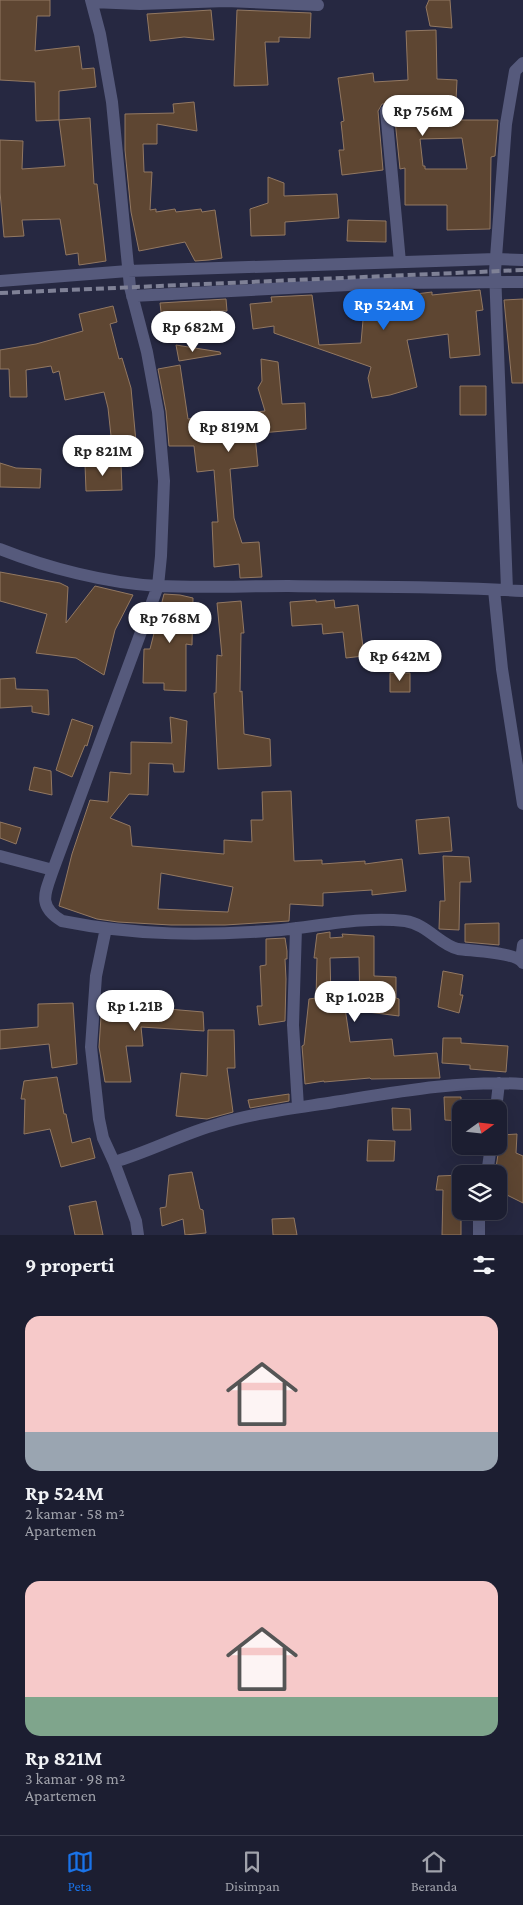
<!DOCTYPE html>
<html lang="id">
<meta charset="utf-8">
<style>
:root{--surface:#1c1e31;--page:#292b3d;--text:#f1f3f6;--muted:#a0a2ab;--line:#3a3c4d;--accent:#1a73e8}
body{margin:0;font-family:"Crimson Pro",serif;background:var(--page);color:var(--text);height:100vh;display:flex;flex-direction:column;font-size:19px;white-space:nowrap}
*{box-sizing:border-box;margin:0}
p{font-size:16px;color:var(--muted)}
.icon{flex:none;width:28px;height:28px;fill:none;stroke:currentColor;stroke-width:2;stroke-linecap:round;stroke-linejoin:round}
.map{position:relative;height:1235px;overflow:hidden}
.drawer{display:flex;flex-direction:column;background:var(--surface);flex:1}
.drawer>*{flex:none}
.needle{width:32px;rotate:75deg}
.controls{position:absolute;left:452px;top:1100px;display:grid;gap:10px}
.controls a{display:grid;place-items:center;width:55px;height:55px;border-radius:10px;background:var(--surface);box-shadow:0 5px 20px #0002,0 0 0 1px var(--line);font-size:25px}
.price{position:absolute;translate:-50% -42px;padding:0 11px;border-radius:18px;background:#fff;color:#222;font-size:16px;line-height:32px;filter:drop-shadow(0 1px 2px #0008)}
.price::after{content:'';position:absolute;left:50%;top:30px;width:15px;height:11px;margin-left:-8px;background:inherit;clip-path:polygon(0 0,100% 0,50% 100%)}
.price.current{background:var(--accent);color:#fff}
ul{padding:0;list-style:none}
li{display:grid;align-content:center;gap:10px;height:265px;padding:0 25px}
li span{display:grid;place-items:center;height:155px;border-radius:15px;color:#555}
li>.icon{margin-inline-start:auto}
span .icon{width:90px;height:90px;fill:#fffc;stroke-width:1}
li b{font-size:21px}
h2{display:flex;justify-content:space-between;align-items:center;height:60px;padding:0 25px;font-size:21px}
.tab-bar{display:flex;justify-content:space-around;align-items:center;height:70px;border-top:1px solid var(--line);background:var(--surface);font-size:14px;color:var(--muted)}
.tab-bar a{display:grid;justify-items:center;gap:2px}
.tab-bar .current{color:var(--accent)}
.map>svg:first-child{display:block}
</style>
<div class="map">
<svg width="523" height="1235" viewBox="0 0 523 1235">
<rect width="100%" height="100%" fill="#262841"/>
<!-- building -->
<path fill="#5e4632" stroke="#927862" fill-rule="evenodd" d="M 0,0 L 50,0 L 50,16 L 37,16 L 35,51 L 79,46 L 82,69 L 94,68 L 96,87 L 59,91 L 59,120 L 36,121 L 35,82 L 0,80 Z
M 429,0 L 450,0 L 452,28 L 430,26 L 426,7 Z
M 211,10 L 214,40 L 184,37 L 150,41 L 147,14 Z
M 237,10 L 311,13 L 310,38 L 279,37 L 279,42 L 265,42 L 268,85 L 234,86 Z
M 436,30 L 437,79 L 457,80 L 455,120 L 498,120 L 495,156 L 491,157 L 490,229 L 447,230 L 447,205 L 405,205 L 405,168 L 400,169 L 394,110 L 389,103 L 382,104 L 378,111 L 383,170 L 342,175 L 339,150 L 344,150 L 341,122 L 344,121 L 338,78 L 373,73 L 374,82 L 408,80 L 406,31 ZM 462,138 L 467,169 L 425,169 L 425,166 L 423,166 L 420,139 Z
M 194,102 L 197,131 L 157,124 L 157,144 L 143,144 L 144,172 L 152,172 L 150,210 L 156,209 L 156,212 L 175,209 L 176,212 L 201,209 L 202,212 L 215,210 L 222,258 L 209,260 L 195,261 L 185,242 L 139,251 L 131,212 L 125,150 L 125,114 L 174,113 L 173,104 Z
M 90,118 L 94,184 L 97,184 L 106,261 L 79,265 L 78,253 L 66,255 L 60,219 L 22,220 L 24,236 L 4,237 L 0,192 L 0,140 L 23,141 L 22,169 L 65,166 L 59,120 Z
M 268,177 L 284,183 L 284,196 L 337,194 L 339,218 L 285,222 L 285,235 L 251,236 L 250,209 L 268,203 Z
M 348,220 L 386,221 L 386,242 L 347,241 Z
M 480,290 L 483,310 L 476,311 L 480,355 L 450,358 L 448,334 L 407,340 L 417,387 L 390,395 L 372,398 L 368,378 L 371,367 L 274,333 L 274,326 L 253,329 L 250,304 L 272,302 L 271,297 L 312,295 L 319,345 L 361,343 L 365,297 L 383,298 L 432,292 L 432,295 Z
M 226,299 L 227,311 L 211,311 L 212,328 L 205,329 L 206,335 L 175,338 L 175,336 L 172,337 L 169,320 L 162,320 L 160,303 Z
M 523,299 L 523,383 L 512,383 L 504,300 Z
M 113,306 L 117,322 L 110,324 L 119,359 L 122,358 L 131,388 L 136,442 L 112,445 L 108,408 L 104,392 L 65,400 L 59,371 L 53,373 L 51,366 L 26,370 L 27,397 L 10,397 L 9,369 L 0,369 L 0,350 L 36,344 L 83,331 L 79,314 Z
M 176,345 L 220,352 L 221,354 L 179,361 Z
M 261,359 L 278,362 L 282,404 L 305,403 L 306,429 L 261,433 L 261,435 L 255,436 L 258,466 L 230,469 L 234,518 L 242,543 L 259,542 L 262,577 L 240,578 L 239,564 L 214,567 L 212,522 L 218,522 L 214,470 L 197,472 L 194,446 L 169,446 L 166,411 L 158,369 L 180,365 L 188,419 L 265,411 L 258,388 L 262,381 Z
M 460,386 L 486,386 L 486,415 L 460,415 Z
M 0,463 L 16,468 L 41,469 L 40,488 L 0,487 Z
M 85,464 L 121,464 L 122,490 L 86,491 Z
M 0,572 L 60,583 L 68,587 L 66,623 L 95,586 L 133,595 L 115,630 L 104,675 L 76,658 L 36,653 L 47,614 L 0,601 Z
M 164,594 L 180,595 L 193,598 L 192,645 L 186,644 L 186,691 L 164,690 L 164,683 L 143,683 L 144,649 L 150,649 Z
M 316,600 L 316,602 L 334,600 L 335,608 L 358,605 L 364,656 L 346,658 L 343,632 L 323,634 L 322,624 L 292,626 L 290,602 Z
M 241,601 L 244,633 L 241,633 L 240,692 L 242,691 L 244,734 L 270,739 L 271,766 L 218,769 L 214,693 L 216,693 L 217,655 L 222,656 L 217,603 Z
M 390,673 L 410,673 L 410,692 L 390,692 Z
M 15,678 L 16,689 L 48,690 L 49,715 L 32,712 L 32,706 L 0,708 L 0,679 Z
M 170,717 L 187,721 L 184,772 L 174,772 L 173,764 L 149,763 L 148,795 L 129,794 L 110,818 L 130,826 L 132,846 L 224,854 L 224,840 L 252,842 L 251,820 L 263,820 L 262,792 L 291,791 L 294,861 L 322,860 L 322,864 L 365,861 L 365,864 L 402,859 L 406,891 L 372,895 L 372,890 L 323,893 L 323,906 L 290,904 L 289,921 L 225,925 L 171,925 L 118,922 L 97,919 L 59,906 L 72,854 L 90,800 L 108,802 L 110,772 L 131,774 L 131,742 L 172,743 ZM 161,873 L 233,887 L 228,912 L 158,909 Z
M 72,719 L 93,726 L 87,746 L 85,745 L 72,777 L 56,770 Z
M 34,767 L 51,771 L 52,795 L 29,790 Z
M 449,817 L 452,851 L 419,854 L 416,820 Z
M 0,822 L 21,828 L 16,844 L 0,838 Z
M 443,856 L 469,857 L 471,882 L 460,882 L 459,930 L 439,929 L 440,901 L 445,901 Z
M 499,923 L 499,945 L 465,942 L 465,924 Z
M 330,932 L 330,938 L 343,937 L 342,934 L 374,936 L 374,976 L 396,977 L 396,998 L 399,999 L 399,1016 L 360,1011 L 359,957 L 330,958 L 331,1001 L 344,1001 L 350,1042 L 392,1039 L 394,1056 L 437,1053 L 440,1078 L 371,1079 L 370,1078 L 324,1082 L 324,1081 L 305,1084 L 302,1046 L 304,1045 L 309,999 L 316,998 L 317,958 L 314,958 L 317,934 Z
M 285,938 L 287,951 L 287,959 L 285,959 L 286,979 L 285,1021 L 259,1025 L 257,1006 L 262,1006 L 260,966 L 266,965 L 266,939 Z
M 443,971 L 463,975 L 460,995 L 463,995 L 459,1013 L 438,1007 Z
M 102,1002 L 126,1002 L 146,1004 L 145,1007 L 203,1012 L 204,1031 L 141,1027 L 143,1046 L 126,1046 L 131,1082 L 105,1082 L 99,1047 Z
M 73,1003 L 77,1064 L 52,1068 L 49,1044 L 0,1049 L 0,1030 L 38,1027 L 38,1004 Z
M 208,1030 L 234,1030 L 235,1068 L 227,1068 L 233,1112 L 207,1119 L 176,1116 L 181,1073 L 207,1076 Z
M 443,1038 L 461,1038 L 461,1043 L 508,1046 L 506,1072 L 470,1069 L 470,1065 L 442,1063 Z
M 57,1077 L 64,1114 L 66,1114 L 72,1143 L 90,1138 L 95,1158 L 61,1167 L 50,1129 L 24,1134 L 25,1099 L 21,1099 L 24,1081 Z
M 289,1094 L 289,1101 L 250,1108 L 248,1100 Z
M 444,1097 L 461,1097 L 461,1121 L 445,1120 Z
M 392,1108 L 410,1109 L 411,1130 L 393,1130 Z
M 517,1134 L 516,1153 L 523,1156 L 523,1203 L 499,1191 L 499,1174 L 495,1174 L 501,1135 Z
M 368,1140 L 395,1141 L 394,1161 L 367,1161 Z
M 192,1172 L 200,1209 L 203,1210 L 206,1233 L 185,1235 L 183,1219 L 162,1226 L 160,1208 L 166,1207 L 169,1175 Z
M 461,1175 L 461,1235 L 442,1235 L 443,1190 L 436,1190 L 438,1176 Z
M 96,1201 L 103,1235 L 75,1235 L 69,1206 Z
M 294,1218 L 297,1235 L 273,1235 L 272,1219 Z"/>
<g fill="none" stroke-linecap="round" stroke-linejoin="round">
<!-- street -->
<path stroke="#565a7c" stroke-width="12" d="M 91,0 L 100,34 L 112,102 L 130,287 L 147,352 L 158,412 L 164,481 L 161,556 L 158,586 L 53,870 C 45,893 37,906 62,921 C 137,936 205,936 281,930 C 321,926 364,916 405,921 C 427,924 440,945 458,949 C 471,951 516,952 523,963
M 92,2 L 140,4 L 226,1 L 318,5
M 386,111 L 400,262
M 0,281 L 128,271 L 496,259 L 523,260
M 132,296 L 389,283 L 523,282
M 0,549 C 48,568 106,583 158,586 C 201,588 245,586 288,586 C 366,587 445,586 523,591
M 494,590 L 502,669 L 523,804
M 507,590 L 495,271 L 506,124 L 515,71 L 523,63
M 0,856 L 53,870
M 106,928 L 96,976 L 91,1047 L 99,1119 L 103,1138 L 114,1162 C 149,1152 182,1134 218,1124 C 254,1113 296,1108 334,1102 C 396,1092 460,1080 523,1084
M 296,928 L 293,1025 L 298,1107
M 521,960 L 523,945
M 496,1109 L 499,1083
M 114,1162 L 136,1221 L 138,1235
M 487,1174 L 491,1146
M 479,1235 L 479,1211"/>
<!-- rail -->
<path stroke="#7f8196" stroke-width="4" stroke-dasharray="8 4" stroke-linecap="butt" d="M 0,293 L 523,270"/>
</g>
</svg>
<div class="controls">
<a><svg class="needle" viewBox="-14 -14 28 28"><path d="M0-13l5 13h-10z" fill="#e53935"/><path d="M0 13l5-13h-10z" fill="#a0a2ab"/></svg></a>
<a><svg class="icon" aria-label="layers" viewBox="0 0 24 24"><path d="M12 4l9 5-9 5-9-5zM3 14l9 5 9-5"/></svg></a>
</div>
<b class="price" style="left:423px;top:137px">Rp 756M</b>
<b class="price current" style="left:384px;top:331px">Rp 524M</b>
<b class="price" style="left:193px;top:353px">Rp 682M</b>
<b class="price" style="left:229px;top:453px">Rp 819M</b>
<b class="price" style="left:103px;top:477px">Rp 821M</b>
<b class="price" style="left:170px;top:644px">Rp 768M</b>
<b class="price" style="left:400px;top:682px">Rp 642M</b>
<b class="price" style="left:355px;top:1023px">Rp 1.02B</b>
<b class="price" style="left:135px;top:1032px">Rp 1.21B</b>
</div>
<section class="drawer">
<h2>9 properti<svg class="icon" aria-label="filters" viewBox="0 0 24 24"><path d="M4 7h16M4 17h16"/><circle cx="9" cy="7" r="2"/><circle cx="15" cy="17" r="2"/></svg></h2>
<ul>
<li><span style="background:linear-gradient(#f6c9c9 75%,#9aa5b1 0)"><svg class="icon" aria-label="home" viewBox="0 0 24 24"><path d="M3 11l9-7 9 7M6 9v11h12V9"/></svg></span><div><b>Rp 524M</b><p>2 kamar · 58 m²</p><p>Apartemen</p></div></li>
<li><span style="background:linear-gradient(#f6c9c9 75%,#7fa58c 0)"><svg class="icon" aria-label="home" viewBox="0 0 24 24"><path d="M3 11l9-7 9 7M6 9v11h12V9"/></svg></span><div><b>Rp 821M</b><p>3 kamar · 98 m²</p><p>Apartemen</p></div></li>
</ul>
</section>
<nav class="tab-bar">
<a class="current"><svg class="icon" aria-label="map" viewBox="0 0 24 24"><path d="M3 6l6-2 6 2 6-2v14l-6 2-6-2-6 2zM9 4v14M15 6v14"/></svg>Peta</a>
<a><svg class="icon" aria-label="saved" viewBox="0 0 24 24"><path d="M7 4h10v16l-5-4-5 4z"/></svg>Disimpan</a>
<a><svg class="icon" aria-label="home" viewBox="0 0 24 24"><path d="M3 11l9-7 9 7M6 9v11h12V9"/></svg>Beranda</a>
</nav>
